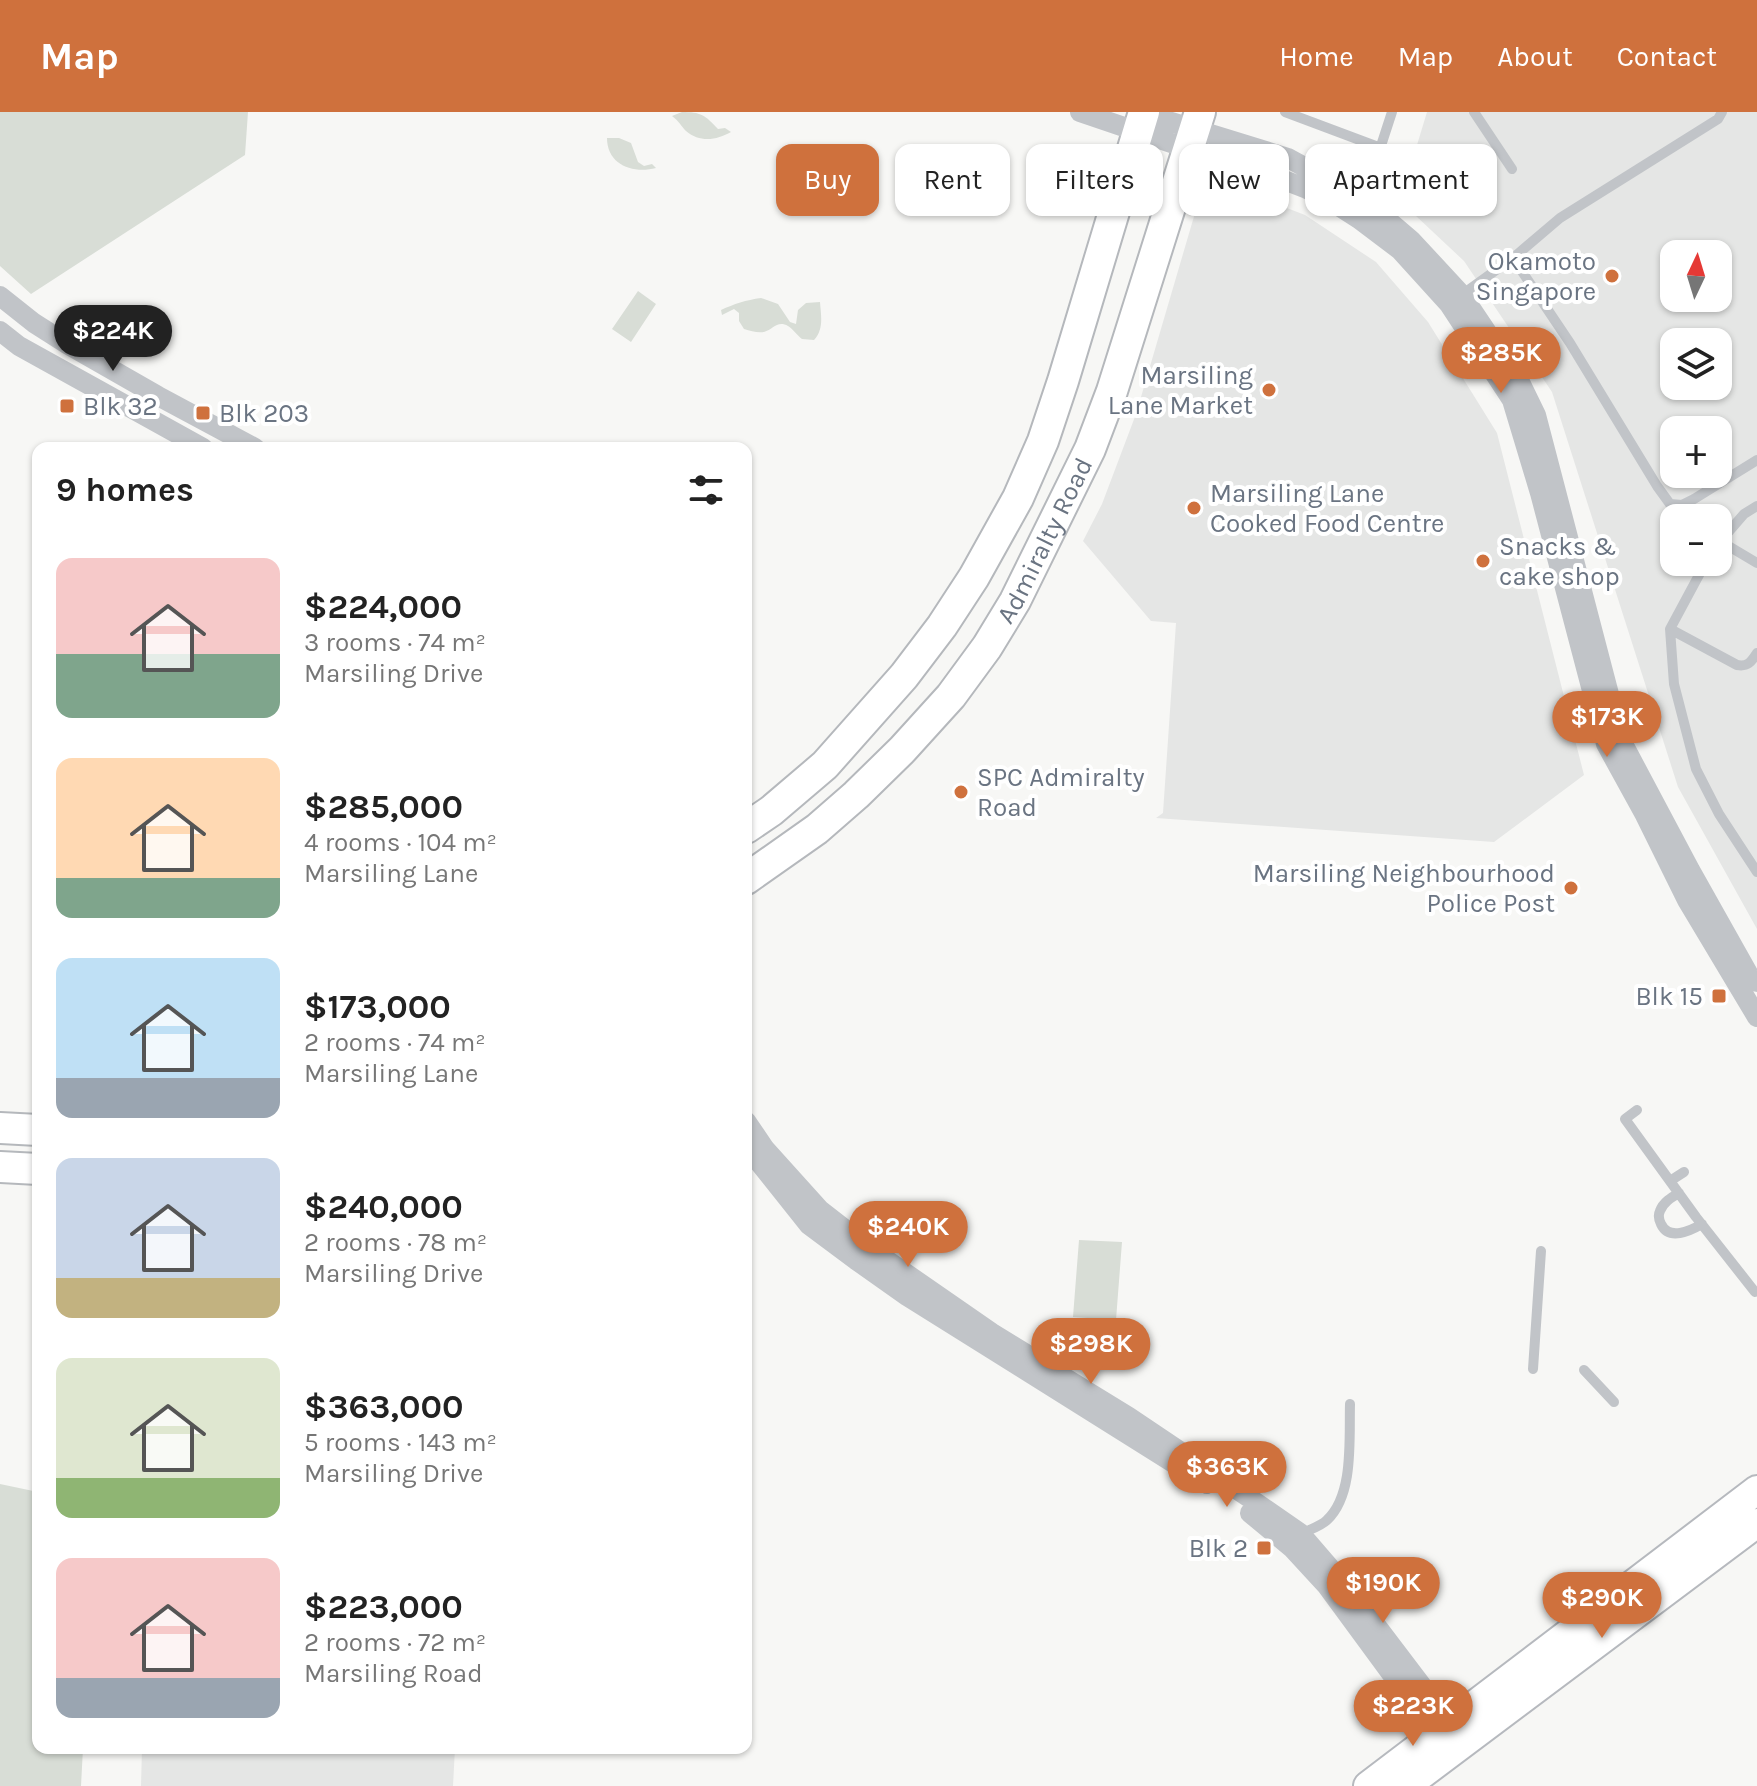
<!DOCTYPE html>
<meta charset="utf-8">
<style>
:root{--surface:#fff;--page:#f6f6f6;--text:#222;--muted:#767676;--accent:#cf713d}
body{margin:0;font-family:Karla,sans-serif;background:var(--page);color:var(--text);height:100vh;display:flex;flex-direction:column;font-size:30px;white-space:nowrap}
*{box-sizing:border-box;margin:0}
p{font-size:26px;color:var(--muted)}
.icon{flex:none;width:44px;height:44px;fill:none;stroke:currentColor;stroke-width:2;stroke-linecap:round;stroke-linejoin:round}
.map{position:relative;flex:1;overflow:hidden}
.drawer{position:absolute;left:32px;top:330px;width:720px;height:1312px;display:flex;flex-direction:column;background:var(--surface);border-radius:16px;box-shadow:0 2px 6px #0004}
.drawer>*{flex:none}
.hud{position:absolute;left:776px;top:32px;width:760px;height:72px;display:flex;gap:16px}
.needle{width:52px;rotate:4deg}
.fabs{position:absolute;left:1660px;top:128px;display:grid;gap:16px}
.fabs a{display:grid;place-items:center;width:72px;height:72px;border-radius:16px;background:var(--surface);box-shadow:0 2px 6px #0004;font-size:40px}
.price{position:absolute;translate:-50% -68px;padding:0 18px;border-radius:28px;background:var(--accent);color:#fff;font-size:26px;line-height:52px;filter:drop-shadow(0 2px 4px #0008)}
.price::after{content:'';position:absolute;left:50%;top:48px;width:24px;height:18px;margin-left:-12px;background:inherit;clip-path:polygon(0 0,100% 0,50% 100%)}
.price.active{background:#222;color:#fff}
ul{padding:0;list-style:none}
li{display:flex;align-items:center;gap:24px;height:200px;padding:0 24px}
li span{display:grid;place-items:center;flex:none;width:224px;height:160px;border-radius:16px;color:#555}
li>.icon{margin-inline-start:auto}
span .icon{width:96px;height:96px;fill:#fffc;stroke-width:1}
li b{font-size:34px}
h2{display:flex;justify-content:space-between;align-items:center;height:96px;padding:0 24px;font-size:34px}
.tag{padding:0 28px;border-radius:16px;background:var(--surface);box-shadow:0 2px 6px #0004;font-size:28px;line-height:72px}
.tag.active{background:var(--accent);color:#fff}
header{display:flex;align-items:center;gap:48px;box-sizing:border-box;height:112px;padding:0 40px;background:var(--accent);color:#fff}
header strong{font-size:38px}
nav{display:flex;gap:44px;margin-inline-start:auto;font-size:28px}
.map>svg:first-child{display:block}
</style>
<header>
<strong>Map</strong>
<nav><a>Home</a><a>Map</a><a>About</a><a>Contact</a></nav>
</header>
<div class="map">
<svg width="1757" height="1674" viewBox="0 0 1757 1674">
<rect width="100%" height="100%" fill="#f7f7f5"/>
<!-- built -->
<path fill="#e5e6e5" fill-rule="evenodd" d="M 1427,0 L 1757,0 L 1757,817 L 1678,675 L 1552,280 L 1464,149 L 1400,89 ZM 1674,142 L 1718,142 L 1718,186 L 1674,186 ZM 1674,230 L 1718,230 L 1718,274 L 1674,274 ZM 1674,318 L 1718,318 L 1718,362 L 1674,362 ZM 1674,406 L 1718,406 L 1718,450 L 1674,450 Z
M 1224,72 L 1305,103 L 1376,150 L 1428,210 L 1497,321 L 1584,663 L 1494,730 L 1156,706 L 1163,701 L 1176,511 L 1151,509 L 1083,429 L 1102,392 L 1136,302 L 1200,84 Z
M 142,1636 L 455,1636 L 453,1674 L 141,1674 Z"/>
<!-- green -->
<path fill="#d8ddd6" d="M 0,0 L 248,0 L 245,43 L 31,182 L 0,154 Z
M 682,0 C 701,0 705,3 718,17 L 725,16 L 731,20 C 717,28 700,31 686,19 C 681,14 679,9 672,4 Z
M 607,26 L 619,26 L 631,31 L 638,50 L 644,54 L 652,52 L 656,56 C 633,62 607,53 607,26 Z
M 638,179 L 656,192 L 631,230 L 612,217 Z
M 761,186 L 778,192 L 790,210 L 796,212 L 798,198 L 806,191 L 820,190 C 821,204 824,217 814,228 L 802,227 C 797,223 793,217 788,214 C 777,208 773,218 764,220 C 757,221 751,219 744,217 L 739,209 L 739,201 L 734,197 L 722,203 L 721,198 C 734,192 746,188 761,186 Z
M 1079,1128 L 1122,1130 L 1116,1208 L 1073,1205 Z
M 0,1372 L 38,1380 L 38,1636 L 83,1636 L 81,1674 L 0,1674 Z"/>
<g fill="none" stroke-linecap="round" stroke-linejoin="round">
<defs>
<path id="secondary" d="M 1368,1674 L 1757,1378
M 1406,1674 L 1757,1411"/>
<g id="primary">
<path d="M 746,716 L 771,699 L 825,653 L 904,564 L 942,514 L 974,465 L 1018,386 L 1043,329 L 1063,269 L 1144,0"/>
<path id="s1" d="M 746,767 L 817,717 L 856,683 L 902,638 L 951,584 L 987,535 L 1015,489 L 1090,337 L 1112,279 L 1200,0"/>
<path d="M 0,1016 L 38,1018"/>
<path d="M 0,1055 L 38,1057"/>
</g>
</defs>
<!-- secondary casing -->
<use href="#secondary" stroke="#b6b9be" stroke-width="32"/>
<!-- primary casing -->
<use href="#primary" stroke="#b5b8bc" stroke-width="34"/>
<!-- lane -->
<path stroke="#c1c4c8" stroke-width="10" d="M 1285,0 L 1381,36
M 1474,0 L 1512,57
M 1363,89 L 1392,0
M 1513,146 L 1570,231 L 1657,374 L 1670,392 L 1682,393 L 1694,387 L 1757,348
M 1460,184 L 1513,146 L 1560,106 L 1718,7 L 1722,0
M 1720,429 L 1757,451
M 1718,432 L 1744,402 L 1757,394
M 1706,450 L 1670,517 L 1674,572 L 1696,657 L 1719,702 L 1757,760
M 1670,517 L 1737,553 C 1748,555 1751,550 1757,541
M 1637,998 L 1625,1007 L 1696,1105 L 1755,1180
M 1670,1069 L 1684,1060
M 1679,1081 C 1672,1085 1663,1090 1660,1099 C 1658,1103 1659,1108 1661,1112 C 1669,1129 1690,1119 1702,1112
M 1533,1257 L 1541,1139
M 1584,1258 L 1614,1290
M 1299,1423 C 1307,1418 1320,1415 1327,1408 C 1354,1383 1349,1328 1350,1292"/>
<!-- street -->
<path stroke="#c1c4c8" stroke-width="20" d="M 1080,0 L 1189,37 L 1261,59 L 1307,77 L 1331,89 L 1359,107 L 1400,138 L 1449,192 L 1512,288 L 1540,381 L 1606,632 L 1645,703 L 1687,788 L 1757,905
M 1139,0 L 1288,46 L 1363,87 L 1411,128 L 1462,183 L 1519,268 L 1536,303 L 1621,628 L 1690,758 L 1749,863 L 1757,870
M 0,184 L 34,211 L 67,232 L 158,284 L 255,336
M 0,219 L 19,234 L 203,336
M 746,1009 L 765,1037 L 820,1098 L 865,1133 L 992,1221 L 1129,1305 L 1251,1387 L 1300,1421 L 1350,1479 L 1435,1591 L 1459,1618
M 746,1034 L 809,1113 L 856,1148 L 907,1184 L 1207,1372
M 1250,1401 L 1292,1436 L 1327,1474 L 1421,1602 L 1446,1632"/>
<!-- secondary -->
<use href="#secondary" stroke="#fff" stroke-width="28"/>
<!-- primary -->
<use href="#primary" stroke="#fff" stroke-width="30"/>
</g>
<!-- markers -->
<g fill="#cf713d" stroke="#fff" stroke-width="3">
<circle cx="1612" cy="164" r="8"/>
<circle cx="1269" cy="278" r="8"/>
<rect x="59" y="286" width="16" height="16" rx="4"/>
<rect x="195" y="293" width="16" height="16" rx="4"/>
<circle cx="1194" cy="396" r="8"/>
<circle cx="1483" cy="449" r="8"/>
<circle cx="961" cy="680" r="8"/>
<circle cx="1571" cy="776" r="8"/>
<rect x="1711" y="876" width="16" height="16" rx="4"/>
<rect x="1256" y="1428" width="16" height="16" rx="4"/>
</g>
<g text-anchor="middle" stroke-width="8" stroke-linejoin="round" paint-order="stroke">
<!-- poi labels -->
<g font-size="26" fill="#6a7482" stroke="#fff" text-anchor="end">
<text x="1596" y="158">Okamoto<tspan x="1596" dy="30">Singapore</tspan></text>
<text x="1253" y="272">Marsiling<tspan x="1253" dy="30">Lane Market</tspan></text>
<text x="83" y="303" text-anchor="start">Blk 32</text>
<text x="219" y="310" text-anchor="start">Blk 203</text>
<text x="1210" y="390" text-anchor="start">Marsiling Lane<tspan x="1210" dy="30">Cooked Food Centre</tspan></text>
<text x="1499" y="443" text-anchor="start">Snacks &amp;<tspan x="1499" dy="30">cake shop</tspan></text>
<text x="977" y="674" text-anchor="start">SPC Admiralty<tspan x="977" dy="30">Road</tspan></text>
<text x="1555" y="770">Marsiling Neighbourhood<tspan x="1555" dy="30">Police Post</tspan></text>
<text x="1703" y="893">Blk 15</text>
<text x="1248" y="1445">Blk 2</text>
</g>
<!-- street labels -->
<g font-size="26" fill="#6a7482" stroke="#fff">
<text dy="9" stroke="none"><textPath href="#s1" startOffset="458">Admiralty Road</textPath></text>
</g>
</g>
</svg>
<div class="fabs">
<a><svg class="needle" viewBox="-14 -14 28 28"><path d="M0-13l5 13h-10z" fill="#e53935"/><path d="M0 13l5-13h-10z" fill="#767676"/></svg></a>
<a><svg class="icon" aria-label="layers" viewBox="0 0 24 24"><path d="M12 4l9 5-9 5-9-5zM3 14l9 5 9-5"/></svg></a>
<a>+</a>
<a>−</a>
</div>
<b class="price active" style="left:113px;top:261px">$224K</b>
<b class="price" style="left:1501px;top:283px">$285K</b>
<b class="price" style="left:1607px;top:647px">$173K</b>
<b class="price" style="left:908px;top:1157px">$240K</b>
<b class="price" style="left:1091px;top:1274px">$298K</b>
<b class="price" style="left:1227px;top:1397px">$363K</b>
<b class="price" style="left:1383px;top:1513px">$190K</b>
<b class="price" style="left:1602px;top:1528px">$290K</b>
<b class="price" style="left:1413px;top:1636px">$223K</b>
<div class="hud">
<a class="tag active">Buy</a>
<a class="tag">Rent</a>
<a class="tag">Filters</a>
<a class="tag">New</a>
<a class="tag">Apartment</a>
</div>
<section class="drawer">
<h2>9 homes<svg class="icon" aria-label="filters" viewBox="0 0 24 24"><path d="M4 7h16M4 17h16"/><circle cx="9" cy="7" r="2"/><circle cx="15" cy="17" r="2"/></svg></h2>
<ul>
<li><span style="background:linear-gradient(#f6c9c9 60%,#7fa58c 0)"><svg class="icon" aria-label="home" viewBox="0 0 24 24"><path d="M3 11l9-7 9 7M6 9v11h12V9"/></svg></span><div><b>$224,000</b><p>3 rooms · 74 m²</p><p>Marsiling Drive</p></div></li>
<li><span style="background:linear-gradient(#ffd9b3 75%,#7fa58c 0)"><svg class="icon" aria-label="home" viewBox="0 0 24 24"><path d="M3 11l9-7 9 7M6 9v11h12V9"/></svg></span><div><b>$285,000</b><p>4 rooms · 104 m²</p><p>Marsiling Lane</p></div></li>
<li><span style="background:linear-gradient(#bfe0f5 75%,#9aa5b1 0)"><svg class="icon" aria-label="home" viewBox="0 0 24 24"><path d="M3 11l9-7 9 7M6 9v11h12V9"/></svg></span><div><b>$173,000</b><p>2 rooms · 74 m²</p><p>Marsiling Lane</p></div></li>
<li><span style="background:linear-gradient(#c9d6e8 75%,#c2b280 0)"><svg class="icon" aria-label="home" viewBox="0 0 24 24"><path d="M3 11l9-7 9 7M6 9v11h12V9"/></svg></span><div><b>$240,000</b><p>2 rooms · 78 m²</p><p>Marsiling Drive</p></div></li>
<li><span style="background:linear-gradient(#dfe7d0 75%,#8fb573 0)"><svg class="icon" aria-label="home" viewBox="0 0 24 24"><path d="M3 11l9-7 9 7M6 9v11h12V9"/></svg></span><div><b>$363,000</b><p>5 rooms · 143 m²</p><p>Marsiling Drive</p></div></li>
<li><span style="background:linear-gradient(#f6c9c9 75%,#9aa5b1 0)"><svg class="icon" aria-label="home" viewBox="0 0 24 24"><path d="M3 11l9-7 9 7M6 9v11h12V9"/></svg></span><div><b>$223,000</b><p>2 rooms · 72 m²</p><p>Marsiling Road</p></div></li>
</ul>
</section>
</div>
